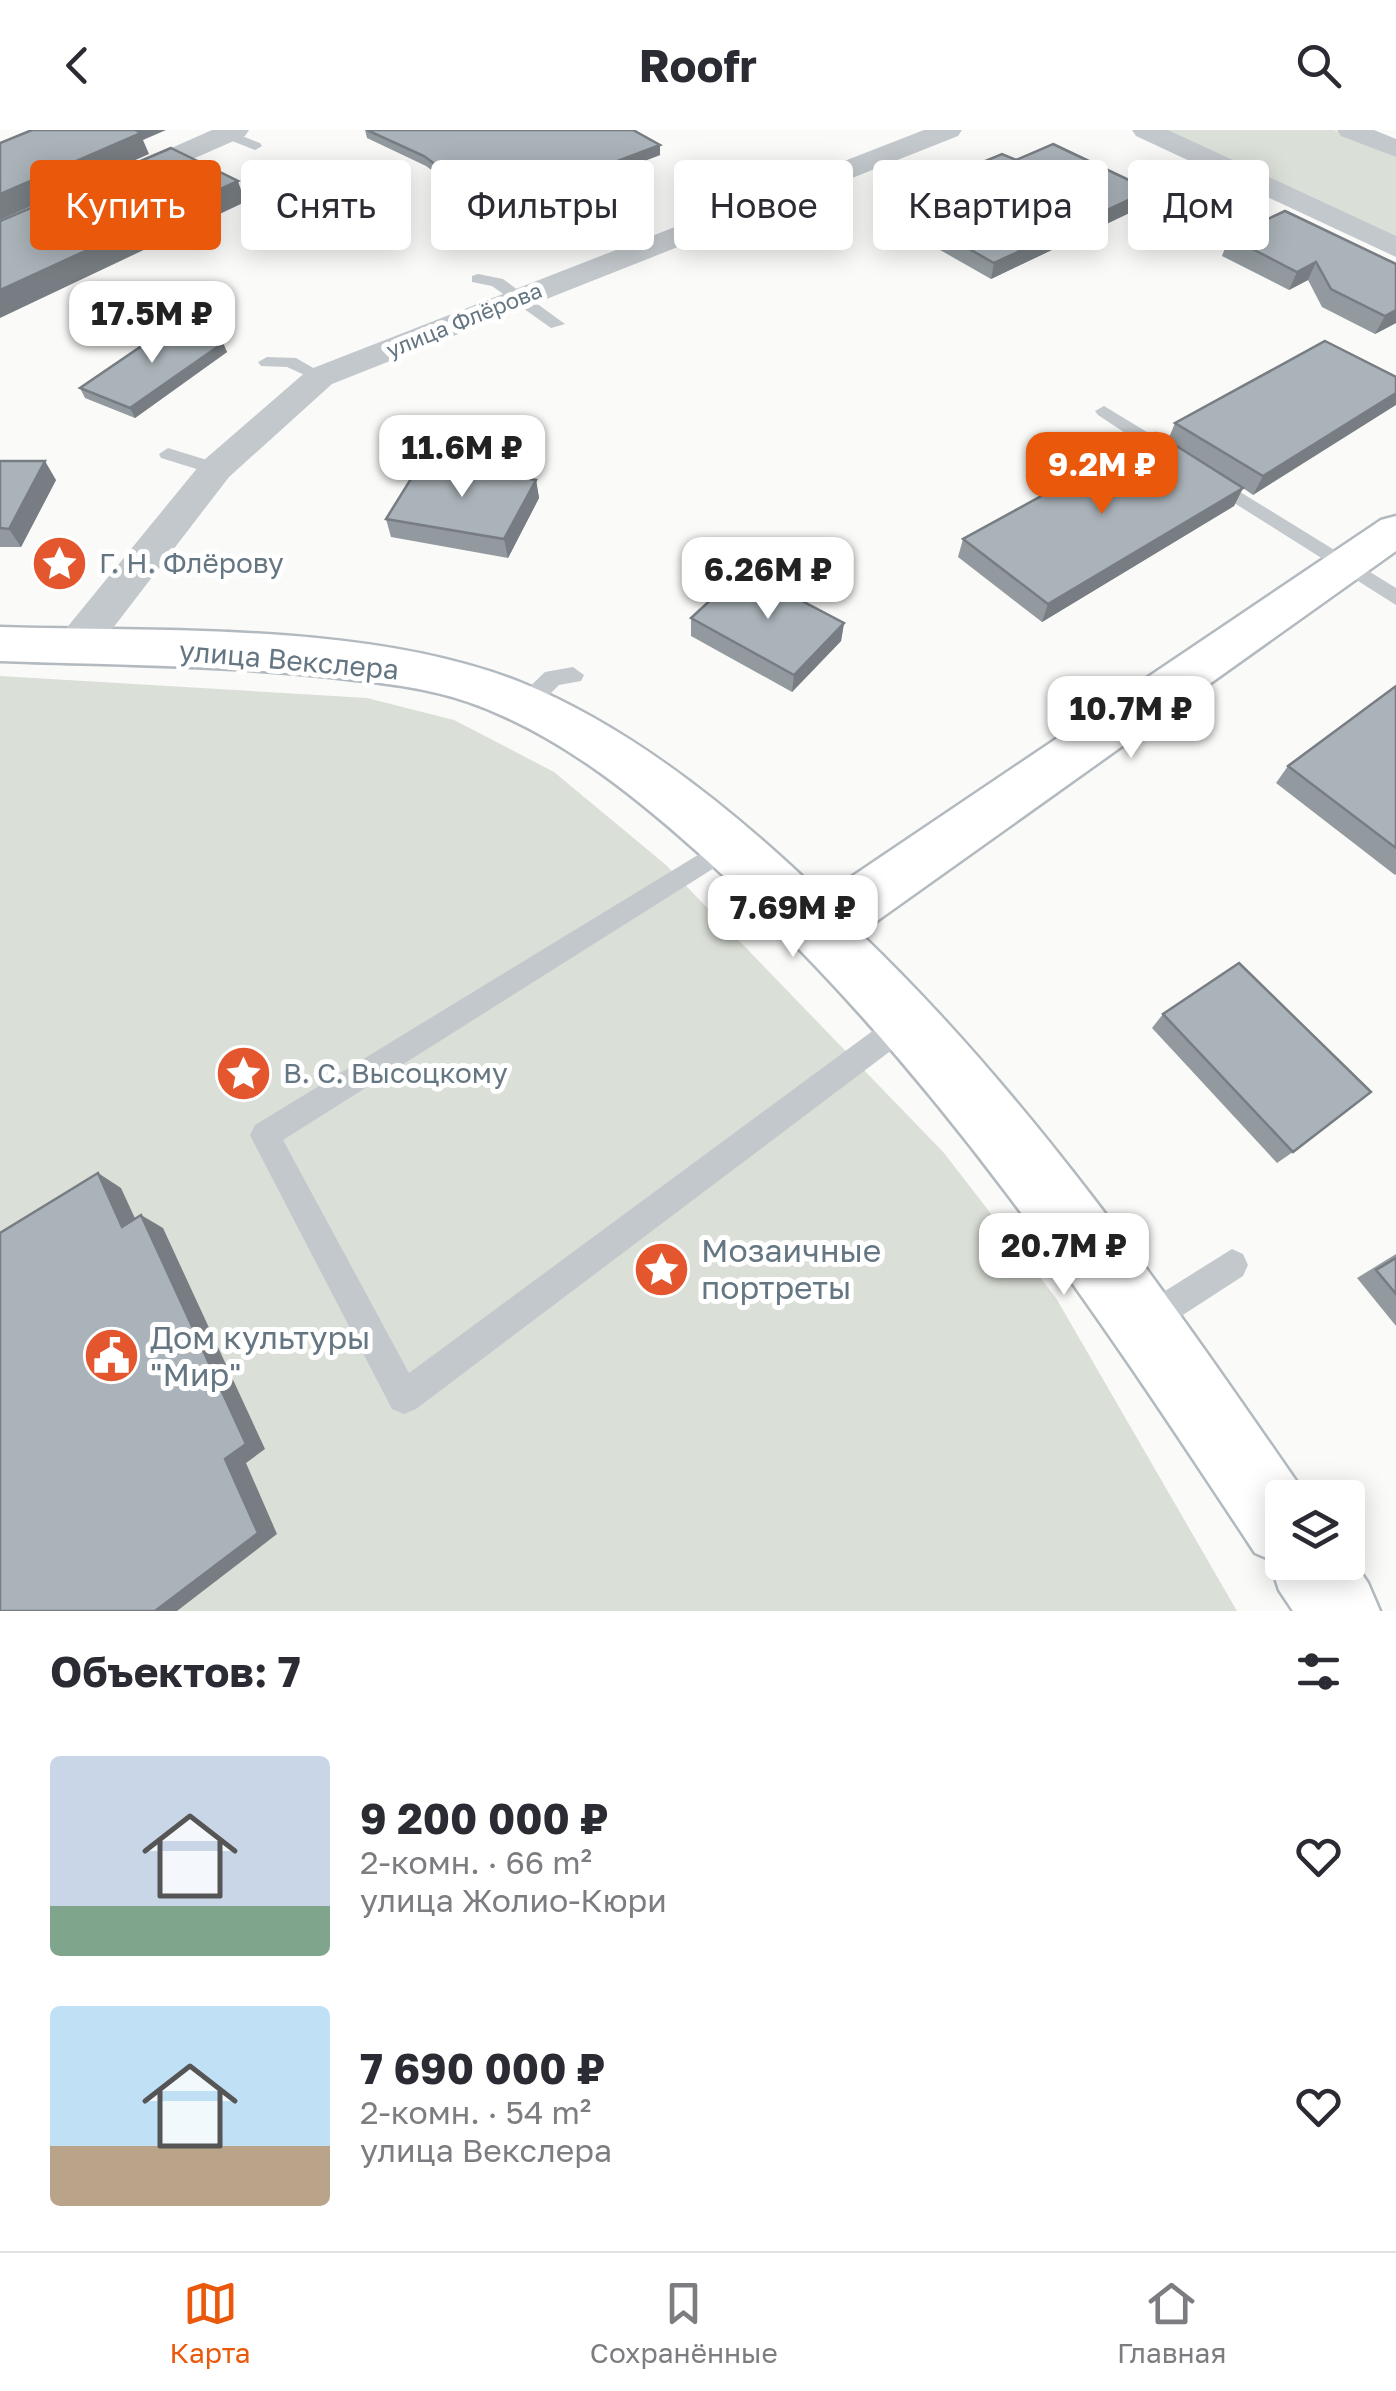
<!DOCTYPE html>
<html lang="ru">
<meta charset="utf-8">
<style>
:root{--surface:#fff;--page:#f7f7f7;--text:#2b2b33;--muted:#7c7c81;--line:#e1e1e2;--accent:#ea580c}
body{margin:0;font-family:"Golos Text",sans-serif;background:var(--page);color:var(--text);height:100vh;display:flex;flex-direction:column;font-size:38px;white-space:nowrap}
*{box-sizing:border-box;margin:0}
p{font-size:32px;color:var(--muted)}
.icon{flex:none;width:55px;height:55px;fill:none;stroke:currentColor;stroke-width:2;stroke-linecap:round;stroke-linejoin:round}
.map{position:relative;height:1481px;overflow:hidden}
.panel{display:flex;flex-direction:column;background:var(--surface);flex:1}
.panel>*{flex:none}
.hud{position:absolute;left:30px;top:30px;width:1338px;height:90px;display:flex;gap:20px}
.controls{position:absolute;left:1265px;top:1350px;display:grid;gap:20px}
.controls a{display:grid;place-items:center;width:100px;height:100px;border-radius:10px;background:var(--surface);box-shadow:0 5px 25px #0003;font-size:50px}
.price{position:absolute;translate:-50% -85px;padding:0 22px;border-radius:20px;background:#fff;color:#222;font-size:32px;line-height:65px;filter:drop-shadow(0 2px 5px #0008)}
.price::after{content:'';position:absolute;left:50%;top:60px;width:30px;height:22px;margin-left:-15px;background:inherit;clip-path:polygon(0 0,100% 0,50% 100%)}
.price.current{background:var(--accent);color:#fff}
ul{padding:0;list-style:none}
li{display:flex;align-items:center;gap:30px;height:250px;padding:0 50px}
li span{display:grid;place-items:center;flex:none;width:280px;height:200px;border-radius:10px;color:#555}
li>.icon{margin-inline-start:auto}
span .icon{width:120px;height:120px;fill:#fffc;stroke-width:1}
li b{font-size:42px}
h2{display:flex;justify-content:space-between;align-items:center;height:120px;padding:0 50px;font-size:42px}
.chip{padding:0 35px;border-radius:10px;background:var(--surface);box-shadow:0 5px 25px #0003;font-size:35px;line-height:90px}
.chip.current{background:var(--accent);color:#fff}
header{display:flex;justify-content:space-between;align-items:center;height:130px;padding:0 50px;background:var(--surface);font-size:45px;font-weight:700}
.tab-bar{display:flex;justify-content:space-around;align-items:center;height:140px;border-top:2px solid var(--line);background:var(--surface);font-size:28px;color:var(--muted)}
.tab-bar a{display:grid;justify-items:center;gap:5px}
.tab-bar .current{color:var(--accent)}
.map>svg:first-child{display:block}
</style>
<header><svg class="icon" aria-label="back" viewBox="0 0 24 24"><path d="M15 5l-7 7 7 7"/></svg>Roofr<svg class="icon" aria-label="search" viewBox="0 0 24 24"><circle cx="10" cy="10" r="6"/><path d="M15 15l6 6"/></svg></header>
<div class="map">
<svg width="1396" height="1481" viewBox="0 0 1396 1481">
<rect width="100%" height="100%" fill="#fafaf8"/>
<!-- green -->
<path fill="#dadfd7" d="M 1160,0 L 1334,0 L 1396,27 L 1396,110 Z
M 0,546 L 367,568 L 454,590 L 554,642 L 666,735 L 944,1023 L 1056,1168 L 1237,1481 L 0,1481 Z"/>
<g fill="none" stroke-linecap="round" stroke-linejoin="round">
<defs>
<path id="secondary" d="M 1396,386 L 1396,421 L 860,803 C 1034,970 1171,1170 1308,1368 L 1282,1368 L 1282,1432 L 1348,1432 L 1348,1423 L 1368,1453 L 1380,1481 L 1293,1481 L 1279,1460 L 1269,1429 L 1255,1423 C 1094,1179 932,934 714,737 C 643,672 561,604 468,572 C 425,557 376,552 330,547 C 221,535 110,535 0,531 L 0,497 C 162,502 368,492 520,552 C 632,597 737,683 823,766 L 1381,390 Z"/>
</defs>
<!-- secondary casing -->
<use href="#secondary" stroke="#b3babf" stroke-width="5"/>
<!-- lane -->
<path fill="#c3c8cc" fill-rule="evenodd" d="M 227,0 L 260,13 L 262,16 L 255,20 L 222,7 L 222,1 Z
M 682,67 L 704,71 L 727,88 L 715,91 L 695,78 L 677,74 L 677,68 Z
M 478,144 L 503,149 L 565,194 L 551,198 L 492,156 L 472,152 L 472,146 Z
M 267,227 L 296,228 L 329,247 L 320,252 L 287,237 L 261,236 L 258,232 Z
M 1104,276 L 1180,322 L 1180,330 L 1166,330 L 1098,285 L 1095,281 Z
M 168,318 L 223,335 L 225,339 L 216,345 L 161,328 L 159,324 Z
M 1211,344 L 1396,458 L 1396,475 L 1204,354 L 1204,346 Z
M 573,537 L 584,545 L 581,551 L 559,555 L 531,583 L 515,583 L 512,577 L 515,571 L 545,542 Z
M 729,706 L 738,709 L 741,716 L 738,723 L 283,1010 L 409,1243 L 897,883 L 907,879 L 917,883 L 921,892 L 917,901 L 416,1279 L 404,1284 L 392,1279 L 255,1015 L 250,1005 L 255,995 Z
M 1232,1119 L 1243,1124 L 1248,1135 L 1243,1146 L 1155,1203 L 1144,1208 L 1133,1203 L 1128,1192 L 1133,1181 Z"/>
<!-- street -->
<path fill="#c3c8cc" fill-rule="evenodd" d="M 212,0 L 249,0 L 245,6 L 0,114 L 0,94 Z
M 924,0 L 962,0 L 958,6 L 332,254 L 229,347 L 90,528 L 75,533 L 60,528 L 53,517 L 60,506 L 203,331 L 308,240 Z
M 1132,0 L 1168,0 L 1396,106 L 1396,127 L 1136,6 Z
M 1337,0 L 1374,0 L 1396,9 L 1396,27 L 1341,6 Z"/>
<!-- secondary -->
<use href="#secondary" fill="#fff" fill-rule="evenodd"/>
</g>
<!-- wall -->
<path fill="#929a9f" d="M 365,0 L 633,0 L 660,25 L 593,50 L 606,69 L 515,102 L 426,36 L 367,8 Z
M 1016,30 L 1144,76 L 991,149 L 884,88 L 886,72 Z
M 1285,81 L 1396,193 L 1375,204 L 1322,177 L 1308,150 L 1289,160 L 1222,126 L 1229,107 Z
M 223,213 L 227,222 L 135,288 L 85,268 L 80,258 Z
M 1396,247 L 1253,365 L 1243,358 L 1234,376 L 1042,492 L 958,427 L 963,409 L 1168,310 L 1175,293 Z
M 0,331 L 56,350 L 21,417 L 0,417 Z
M 536,350 L 539,368 L 508,428 L 391,407 L 386,389 Z
M 691,488 L 844,493 L 841,511 L 792,562 L 691,506 Z
M 1396,556 L 1396,744 L 1395,745 L 1276,653 L 1288,636 Z
M 1163,884 L 1293,1022 L 1277,1033 L 1152,898 Z
M 1396,1124 L 1396,1196 L 1357,1148 Z"/>
<!-- shaded-wall -->
<path fill="#777d82" d="M 125,0 L 166,0 L 143,10 L 149,24 L 0,90 L 0,64 Z
M 660,15 L 660,25 L 584,54 L 583,44 Z
M 238,51 L 245,72 L 0,188 L 0,160 Z
M 606,59 L 606,69 L 515,102 L 514,93 Z
M 1150,60 L 1144,76 L 991,149 L 994,133 Z
M 1316,132 L 1308,150 L 1289,160 L 1297,142 Z
M 1396,180 L 1396,193 L 1375,204 L 1385,186 Z
M 223,213 L 227,222 L 135,288 L 130,278 Z
M 1396,263 L 1396,275 L 1253,365 L 1263,346 Z
M 45,331 L 56,350 L 21,417 L 9,399 Z
M 536,350 L 539,368 L 508,428 L 504,409 Z
M 1243,358 L 1234,376 L 1042,492 L 1048,474 Z
M 844,493 L 841,511 L 792,562 L 794,545 Z
M 98,1043 L 121,1058 L 145,1110 L 122,1097 Z
M 141,1085 L 163,1098 L 265,1319 L 246,1333 L 277,1404 L 177,1481 L 155,1481 L 225,1329 Z"/>
<!-- building -->
<path fill="#aab3b9" stroke="#777d82" stroke-width="2.5" d="M 32,0 L 135,0 L 141,3 L 0,64 L 0,13 Z
M 367,0 L 633,0 L 660,15 L 583,44 L 606,59 L 514,93 L 424,26 Z
M 1053,14 L 1150,60 L 994,133 L 886,72 L 1002,24 L 1016,30 Z
M 171,18 L 238,51 L 0,160 L 0,91 Z
M 1285,81 L 1396,134 L 1396,180 L 1385,186 L 1331,159 L 1316,132 L 1297,142 L 1229,107 Z
M 174,194 L 223,213 L 130,278 L 80,258 Z
M 1325,211 L 1396,247 L 1396,263 L 1263,346 L 1175,293 Z
M 1156,303 L 1243,358 L 1048,474 L 963,409 Z
M 0,331 L 45,331 L 9,399 L 0,398 Z
M 422,331 L 536,350 L 504,409 L 386,389 Z
M 743,440 L 844,493 L 794,545 L 691,488 Z
M 1396,556 L 1396,718 L 1288,636 Z
M 1239,833 L 1371,962 L 1293,1022 L 1163,884 Z
M 98,1043 L 122,1097 L 141,1085 L 246,1314 L 225,1329 L 258,1403 L 155,1481 L 0,1481 L 0,1103 Z
M 1396,1128 L 1396,1164 L 1376,1140 Z"/>
<!-- icons -->
<defs>
<symbol id="sight-disc" viewBox="-11 -11 22 22"><circle r="9.5" fill="#e4572e" stroke="#fff"/><path d="M0-6L1.8-2.2L6-1.7L2.9 1.2L3.7 5.4L0 3.3L-3.7 5.4L-2.9 1.2L-6-1.7L-1.8-2.2Z" fill="#fff"/></symbol>
<symbol id="civic-disc" viewBox="-11 -11 22 22"><circle r="9.5" fill="#e4572e" stroke="#fff"/><path d="M-.6-6.5H3V-4.5H.6V-3L4-1V1h2V6H-6V1h2V-1L-.6-3ZM-1.2 2.5V6h2.4V2.5Z" fill="#fff"/></symbol>
</defs>
<g fill-rule="evenodd">
<use href="#sight-disc" x="28" y="402" width="63" height="63"/>
<use href="#sight-disc" x="212" y="912" width="63" height="63"/>
<use href="#sight-disc" x="630" y="1108" width="63" height="63"/>
<use href="#civic-disc" x="80" y="1194" width="63" height="63"/>
</g>
<g text-anchor="middle" stroke-width="10" stroke-linejoin="round" paint-order="stroke">
<!-- far-street labels -->
<g font-size="22" fill="#657683" stroke="#fff">
<text transform="translate(464 190) rotate(-22)" y="8">улица Флёрова</text>
</g>
<!-- poi labels -->
<g font-size="28" fill="#657683" stroke="#fff" text-anchor="start">
<text x="99" y="443">Г. Н. Флёрову</text>
<text x="283" y="953">В. С. Высоцкому</text>
</g>
<!-- street labels -->
<g font-size="28" fill="#657683" stroke="#fff">
<text transform="translate(289 530) rotate(5)" y="10">улица Векслера</text>
</g>
<!-- near-poi labels -->
<g font-size="32" fill="#657683" stroke="#fff" text-anchor="start">
<text x="701" y="1132">Мозаичные<tspan x="701" dy="37">портреты</tspan></text>
<text x="150" y="1219">Дом культуры<tspan x="150" dy="37">"Мир"</tspan></text>
</g>
</g>
</svg>
<div class="controls">
<a><svg class="icon" aria-label="layers" viewBox="0 0 24 24"><path d="M12 4l9 5-9 5-9-5zM3 14l9 5 9-5"/></svg></a>
</div>
<b class="price" style="left:152px;top:236px">17.5M ₽</b>
<b class="price" style="left:462px;top:370px">11.6M ₽</b>
<b class="price current" style="left:1102px;top:387px">9.2M ₽</b>
<b class="price" style="left:768px;top:492px">6.26M ₽</b>
<b class="price" style="left:1131px;top:631px">10.7M ₽</b>
<b class="price" style="left:793px;top:830px">7.69M ₽</b>
<b class="price" style="left:1064px;top:1168px">20.7M ₽</b>
<div class="hud">
<a class="chip current">Купить</a>
<a class="chip">Снять</a>
<a class="chip">Фильтры</a>
<a class="chip">Новое</a>
<a class="chip">Квартира</a>
<a class="chip">Дом</a>
</div>
</div>
<section class="panel">
<h2>Объектов: 7<svg class="icon" aria-label="filters" viewBox="0 0 24 24"><path d="M4 7h16M4 17h16"/><circle cx="9" cy="7" r="2"/><circle cx="15" cy="17" r="2"/></svg></h2>
<ul>
<li><span style="background:linear-gradient(#c9d6e8 75%,#7fa58c 0)"><svg class="icon" aria-label="home" viewBox="0 0 24 24"><path d="M3 11l9-7 9 7M6 9v11h12V9"/></svg></span><div><b>9 200 000 ₽</b><p>2-комн. · 66 m²</p><p>улица Жолио-Кюри</p></div><svg class="icon" aria-label="heart" viewBox="0 0 24 24"><path d="M12 20l-8-8c-3-5 5-10 8-4 3-6 11-1 8 4z"/></svg></li>
<li><span style="background:linear-gradient(#bfe0f5 70%,#b9a48a 0)"><svg class="icon" aria-label="home" viewBox="0 0 24 24"><path d="M3 11l9-7 9 7M6 9v11h12V9"/></svg></span><div><b>7 690 000 ₽</b><p>2-комн. · 54 m²</p><p>улица Векслера</p></div><svg class="icon" aria-label="heart" viewBox="0 0 24 24"><path d="M12 20l-8-8c-3-5 5-10 8-4 3-6 11-1 8 4z"/></svg></li>
</ul>
</section>
<nav class="tab-bar">
<a class="current"><svg class="icon" aria-label="map" viewBox="0 0 24 24"><path d="M3 6l6-2 6 2 6-2v14l-6 2-6-2-6 2zM9 4v14M15 6v14"/></svg>Карта</a>
<a><svg class="icon" aria-label="saved" viewBox="0 0 24 24"><path d="M7 4h10v16l-5-4-5 4z"/></svg>Сохранённые</a>
<a><svg class="icon" aria-label="home" viewBox="0 0 24 24"><path d="M3 11l9-7 9 7M6 9v11h12V9"/></svg>Главная</a>
</nav>
